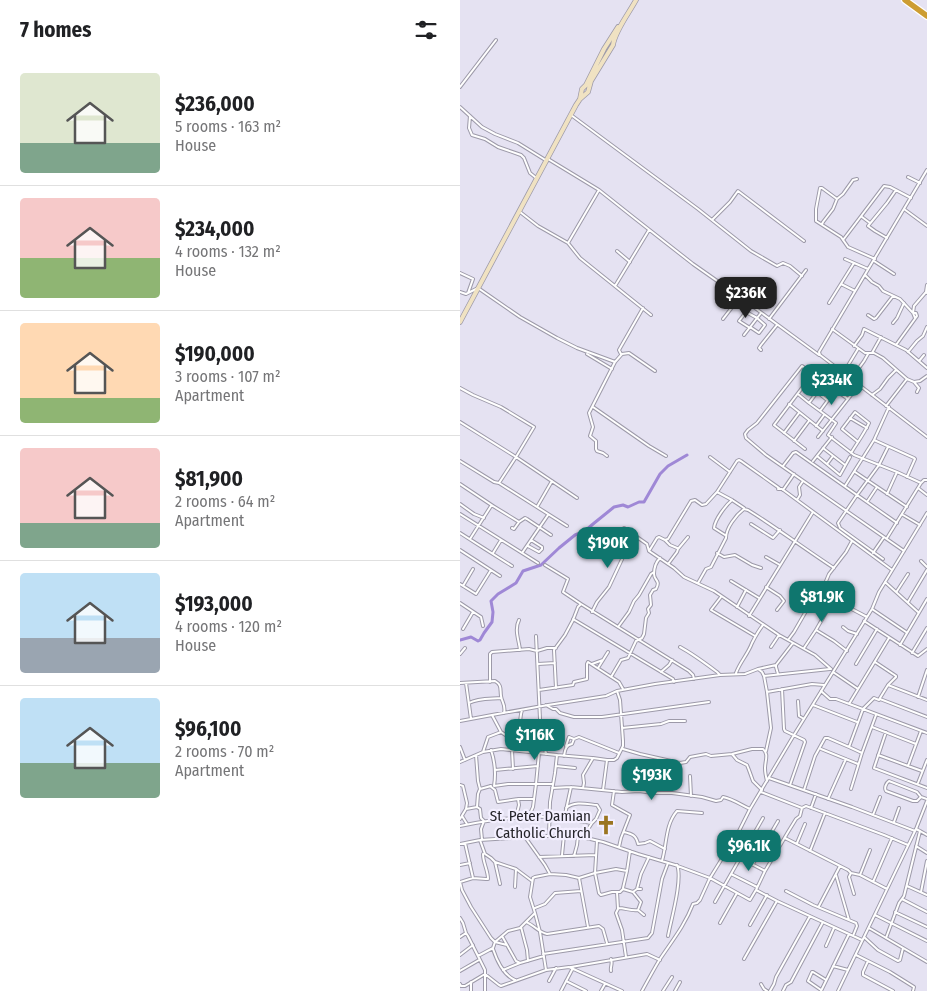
<!DOCTYPE html>
<meta charset="utf-8">
<style>
:root{--surface:#fff;--page:#f2f2f2;--text:#202124;--muted:#757577;--line:#e0e0e0;--accent:#0f766e}
body{margin:0;font-family:"Fira Sans Condensed",sans-serif;background:var(--page);color:var(--text);height:100vh;display:flex;flex-direction:column;font-size:19px;white-space:nowrap}
*{box-sizing:border-box;margin:0}
p{font-size:16px;color:var(--muted)}
.icon{flex:none;width:28px;height:28px;fill:none;stroke:currentColor;stroke-width:2;stroke-linecap:round;stroke-linejoin:round}
.map{position:relative;flex:1;overflow:hidden}
.drawer{display:flex;flex-direction:column;background:var(--surface);width:460px}
.drawer>*{flex:none}
.price{position:absolute;translate:-50% -42px;padding:0 11px;border-radius:10px;background:var(--accent);color:#fff;font-size:16px;line-height:32px;filter:drop-shadow(0 1px 2px #0008)}
.price::after{content:'';position:absolute;left:50%;top:30px;width:15px;height:11px;margin-left:-8px;background:inherit;clip-path:polygon(0 0,100% 0,50% 100%)}
.price.selected{background:#222;color:#fff}
ul{padding:0;list-style:none}
li{display:flex;align-items:center;gap:15px;height:125px;padding:0 20px}
li+li{border-top:1px solid var(--line)}
li span{display:grid;place-items:center;flex:none;width:140px;height:100px;border-radius:5px;color:#555}
li>.icon{margin-inline-start:auto}
span .icon{width:60px;height:60px;fill:#fffc;stroke-width:1}
li b{font-size:21px}
h2{display:flex;justify-content:space-between;align-items:center;height:60px;padding:0 20px;font-size:21px}
main{display:flex;flex:1;min-height:0}
.map>svg:first-child{display:block}
</style>
<main>
<section class="drawer">
<h2>7 homes<svg class="icon" aria-label="filters" viewBox="0 0 24 24"><path d="M4 7h16M4 17h16"/><circle cx="9" cy="7" r="2"/><circle cx="15" cy="17" r="2"/></svg></h2>
<ul>
<li><span style="background:linear-gradient(#dfe7d0 70%,#7fa58c 0)"><svg class="icon" aria-label="home" viewBox="0 0 24 24"><path d="M3 11l9-7 9 7M6 9v11h12V9"/></svg></span><div><b>$236,000</b><p>5 rooms · 163 m²</p><p>House</p></div></li>
<li><span style="background:linear-gradient(#f6c9c9 60%,#8fb573 0)"><svg class="icon" aria-label="home" viewBox="0 0 24 24"><path d="M3 11l9-7 9 7M6 9v11h12V9"/></svg></span><div><b>$234,000</b><p>4 rooms · 132 m²</p><p>House</p></div></li>
<li><span style="background:linear-gradient(#ffd9b3 75%,#8fb573 0)"><svg class="icon" aria-label="home" viewBox="0 0 24 24"><path d="M3 11l9-7 9 7M6 9v11h12V9"/></svg></span><div><b>$190,000</b><p>3 rooms · 107 m²</p><p>Apartment</p></div></li>
<li><span style="background:linear-gradient(#f6c9c9 75%,#7fa58c 0)"><svg class="icon" aria-label="home" viewBox="0 0 24 24"><path d="M3 11l9-7 9 7M6 9v11h12V9"/></svg></span><div><b>$81,900</b><p>2 rooms · 64 m²</p><p>Apartment</p></div></li>
<li><span style="background:linear-gradient(#bfe0f5 65%,#9aa5b1 0)"><svg class="icon" aria-label="home" viewBox="0 0 24 24"><path d="M3 11l9-7 9 7M6 9v11h12V9"/></svg></span><div><b>$193,000</b><p>4 rooms · 120 m²</p><p>House</p></div></li>
<li><span style="background:linear-gradient(#bfe0f5 65%,#7fa58c 0)"><svg class="icon" aria-label="home" viewBox="0 0 24 24"><path d="M3 11l9-7 9 7M6 9v11h12V9"/></svg></span><div><b>$96,100</b><p>2 rooms · 70 m²</p><p>Apartment</p></div></li>
</ul>
</section>
<div class="map">
<svg width="467" height="991" viewBox="0 0 467 991">
<rect width="100%" height="100%" fill="#e5e2f2"/>
<g fill="none" stroke-linecap="round" stroke-linejoin="round">
<!-- river -->
<path stroke="#9f88d6" stroke-width="3" d="M 0,640 L 11,637 L 18,641 L 20,640 L 24,633 L 32,622 L 33,612 L 31,601 L 38,594 L 56,583 L 63,571 L 81,565 L 99,548 L 115,535 L 125,531 L 133,524 L 154,507 L 163,505 L 168,507 L 179,502 L 184,502 L 200,474 L 208,466 L 227,455"/>
<defs>
<path id="street" d="M 0,87 L 36,40
M 0,107 L 22,127 L 35,134 L 58,143 L 87,161
M 111,115 L 238,209 L 291,251 L 317,266 L 323,263 L 330,266 L 342,276
M 10,116 L 9,128 L 12,135 L 25,139 L 38,147 L 61,155 L 64,158 L 70,173 L 75,177
M 88,159 L 139,190 L 173,217 L 233,264 L 280,297 L 359,355
M 467,170 L 359,352 L 360,355 L 467,437
M 448,177 L 460,183
M 377,199 L 362,188 L 360,188 L 356,209 L 356,221 L 381,237 L 388,247 L 415,259
M 444,209 L 467,226
M 60,212 L 78,226 L 108,243 L 120,258 L 191,315
M 402,217 L 410,223
M 252,220 L 270,202 L 278,191 L 344,241
M 362,224 L 363,222 L 373,209 L 377,199 L 383,194 L 393,180 L 397,179
M 427,238 L 415,231 L 408,226 L 427,203 L 436,190
M 383,240 L 424,186 L 430,187 L 451,198
M 108,243 L 139,190
M 157,251 L 170,262
M 385,259 L 408,269
M 414,261 L 434,274
M 0,273 L 13,279 L 8,293
M 405,275 L 412,282 L 419,286 L 423,291 L 440,299 L 453,313 L 455,318
M 381,284 L 395,291
M 467,285 L 466,292 L 467,293
M 155,286 L 189,230
M 0,292 L 6,294 L 18,288 L 60,317 L 97,338 L 117,348 L 155,362
M 369,303 L 394,263
M 454,306 L 466,292
M 408,315 L 414,319 L 416,318 L 433,296
M 263,319 L 280,297
M 309,319 L 346,270
M 433,323 L 437,318 L 444,303
M 290,328 L 279,321 L 286,312 L 297,318 L 305,325 L 299,333 L 290,327
M 372,329 L 405,353 L 414,353 L 423,358 L 447,379 L 454,382 L 459,388 L 457,392
M 284,335 L 301,313
M 436,345 L 457,316 L 456,313 L 453,313 L 454,306
M 394,346 L 402,335 L 404,329 L 446,350 L 467,368
M 301,350 L 299,348 L 301,345 L 317,325
M 448,352 L 457,341 L 463,336 L 467,327
M 412,353 L 421,337
M 127,354 L 152,369
M 161,354 L 159,350 L 183,308
M 459,361 L 464,355
M 384,372 L 398,349
M 391,379 L 404,361 L 408,354
M 454,382 L 460,381 L 467,376
M 346,383 L 367,400
M 0,388 L 13,395 L 41,407 L 74,427 L 56,457 L 39,483
M 338,394 L 349,403 L 363,384
M 412,395 L 420,389 L 428,378 L 436,370
M 388,399 L 342,366 L 297,423 L 288,430 L 285,434 L 286,438 L 306,455 L 444,551
M 349,403 L 360,411 L 374,392
M 329,404 L 363,431
M 426,406 L 447,379
M 133,407 L 189,446 L 206,456
M 360,411 L 376,423 L 368,435 L 394,455 L 437,472 L 461,483 L 427,538
M 390,418 L 407,428
M 0,422 L 56,457 L 117,498
M 356,426 L 364,415
M 324,433 L 339,413
M 358,437 L 399,385
M 414,440 L 454,458 L 455,459 L 447,477
M 334,441 L 349,421
M 363,448 L 385,465
M 345,449 L 314,425 L 351,376
M 391,453 C 397,443 404,434 409,423 L 395,412 L 382,429 L 398,442
M 147,456 L 143,453 L 137,451 L 136,449 L 136,441 L 130,436 L 133,427 L 129,413 L 155,362 L 162,354 L 169,353 L 195,371
M 357,456 L 380,475 L 390,457
M 250,457 L 270,472
M 0,461 L 34,482 L 39,483 L 107,526
M 353,461 L 372,437
M 367,464 L 373,456
M 323,466 L 333,453 L 336,452 L 397,495 L 419,465 L 428,447
M 395,472 L 447,507
M 461,483 L 464,480 L 467,480
M 0,484 L 33,506
M 385,486 L 414,440 L 429,407
M 458,488 L 467,495
M 318,489 L 322,489 L 432,570
M 323,490 L 334,474
M 257,492 L 277,461 L 279,460 L 281,461 L 319,488
M 427,494 L 437,472
M 337,500 L 340,495 L 339,487 L 343,481
M 407,502 L 417,487
M 0,504 L 14,514 L 24,518
M 77,507 L 92,481
M 0,514 L 78,563
M 443,515 L 460,525
M 291,524 L 313,538 L 320,530
M 52,528 L 54,529 L 59,522
M 164,528 L 187,544 L 189,551 L 214,568 L 224,577 L 254,591 L 319,635 L 355,655 L 371,669
M 0,533 L 25,549 L 52,566
M 265,535 L 254,528 C 255,519 266,505 272,500 L 284,508
M 10,539 L 31,506 L 33,506 L 59,522 L 65,518 L 67,519 L 91,535
M 205,540 L 210,545 L 217,548
M 68,546 L 79,552 L 82,549 L 82,547 L 71,540
M 0,550 L 40,576
M 189,551 L 197,538 L 199,537 L 205,540 L 208,539 L 231,501 L 235,500 L 242,505 L 246,504 L 257,492 L 272,500
M 33,553 L 41,540
M 62,553 L 88,515
M 257,553 L 264,557 L 275,555 L 292,565 L 301,568
M 413,553 L 424,537
M 306,557 L 320,565
M 423,559 L 380,528 L 378,523 L 397,495 L 437,523
M 461,561 L 467,567
M 208,564 L 217,552 L 218,549 L 228,537
M 85,565 L 108,579 L 103,592 L 121,604 L 118,607 L 113,620 L 105,635 L 94,650 L 96,688
M 271,581 L 299,598
M 425,582 L 458,612
M 238,583 L 246,569 L 251,567 L 266,538 C 266,528 276,515 284,509 L 288,510 C 317,528 345,549 374,568
M 0,584 L 16,594 L 31,570
M 3,586 L 13,569
M 306,587 L 320,596 L 324,601 L 317,610
M 361,590 L 373,596 L 386,606 L 407,617
M 437,591 L 448,574
M 261,597 L 251,610 L 295,636
M 448,602 L 467,570
M 0,603 L 21,617 L 23,626
M 121,604 L 229,671 L 233,675 L 234,679
M 277,607 L 286,590
M 412,609 L 446,632
M 132,612 L 137,602 L 149,587 L 164,555 L 178,538
M 289,616 L 353,512
M 113,619 L 213,679 L 214,682
M 59,620 C 54,630 59,640 60,650
M 404,621 L 458,656 L 467,649
M 158,627 L 169,612 L 174,601 L 179,595 L 191,574 L 194,572
M 383,627 L 388,631 L 397,634
M 3,629 L 13,612
M 356,630 L 368,609 L 376,598
M 76,636 L 80,719 L 86,754
M 328,640 L 334,632 L 353,599 L 364,586 L 369,574 L 386,552 L 392,541
M 440,645 L 467,599
M 220,647 C 233,654 245,663 257,672 L 260,675
M 311,647 L 319,635
M 344,648 L 356,630 L 374,641 L 387,651
M 452,653 L 467,628
M 0,654 L 5,648
M 415,662 L 436,676 L 436,677 L 428,685
M 78,664 L 95,663
M 132,664 L 143,660
M 396,664 L 417,629
M 138,668 L 148,652
M 298,669 L 316,665
M 201,672 L 209,665 L 212,660
M 373,672 L 398,689
M 276,673 C 280,662 288,654 292,643 C 295,637 298,631 303,625
M 318,674 L 316,667 L 316,665 L 333,643
M 151,677 L 161,660 L 168,658 L 176,641 L 182,638 L 184,634 L 186,618 L 189,613 L 188,609 L 191,605 L 190,595 L 193,590 L 196,589 C 201,580 194,581 194,574 C 194,568 196,562 200,558
M 30,682 L 30,654 L 32,652 L 69,649 L 77,651 L 87,648 L 96,648
M 0,683 L 35,681 C 42,685 40,689 41,696 C 42,703 46,705 44,713
M 6,683 L 11,719
M 364,685 L 352,684 L 307,692 L 304,676 L 370,669
M 322,689 L 324,729 L 325,731 L 344,740 L 345,742 L 330,785
M 79,690 L 113,685 L 114,682 L 127,679 L 127,664 L 128,662 L 159,682 L 163,689
M 157,691 L 195,684 L 260,675 L 285,674 L 298,669 L 302,672 L 304,676
M 361,691 L 370,699 L 376,699 L 467,733
M 458,697 L 467,670
M 420,699 L 467,717
M 338,701 L 339,716 L 344,719
M 9,703 C 18,698 31,699 41,698
M 389,704 L 429,638
M 86,705 L 93,709 L 96,709 L 100,713 L 114,717 L 142,717 L 249,702
M 353,705 L 397,722
M 32,715 L 88,705 L 146,696 L 157,691 L 160,700 L 163,741 L 163,746 L 157,758 L 154,760 L 147,760 L 143,790
M 0,721 L 32,715 L 41,732 L 53,740 L 59,750
M 412,727 L 456,744
M 162,728 L 201,724 L 209,721 L 225,721
M 426,732 L 414,768 L 467,788
M 106,746 L 109,737 L 114,739
M 0,747 L 5,760
M 389,747 L 402,753 L 416,715
M 163,749 L 180,754 L 220,763 L 226,762 L 230,757 L 246,754 L 251,756 L 272,754 L 292,749 L 303,749 C 309,754 305,761 305,768 C 305,773 306,777 307,781
M 361,749 L 398,764
M 31,750 C 35,762 36,774 34,786 L 48,784 L 76,784 L 73,807 L 69,816
M 52,750 L 53,769
M 60,750 C 61,736 58,723 62,710
M 306,751 L 311,728 L 307,692
M 23,752 L 28,737 L 41,732
M 79,753 L 76,784 L 93,784
M 272,754 L 277,760 L 287,765 L 289,770 L 293,781 L 302,790
M 16,755 L 18,781 L 20,789 L 31,786
M 97,755 L 132,758
M 418,755 L 448,766 L 461,731
M 104,756 C 105,751 105,745 112,744 L 114,739 L 119,737 L 159,753
M 0,762 L 23,752 L 41,749 L 97,755 L 95,773 L 90,802 L 89,835
M 96,766 L 115,768
M 448,766 L 462,771
M 35,770 L 78,766
M 230,776 L 231,796
M 309,778 L 392,807 L 455,831
M 458,783 L 467,760
M 0,785 L 3,786 L 7,803 L 6,809
M 30,786 L 35,790 L 38,802 L 58,799 L 74,799
M 92,788 L 111,787 L 162,792 L 179,791 L 193,793 L 212,793 L 242,797 L 256,801 L 261,800 L 263,797 C 273,799 281,805 290,809
M 123,788 L 124,783 L 123,775 L 133,758 L 147,760
M 391,789 L 402,753
M 344,790 L 355,756 L 365,738 L 368,738 L 389,747 L 403,709 L 414,698 L 419,700 L 420,698 L 428,685 L 467,700
M 154,791 L 152,805 L 170,815 L 161,838 L 159,847
M 301,792 L 342,808
M 461,797 L 457,801 L 453,801 L 426,791 C 424,788 426,783 429,781 L 457,792 L 461,797 L 467,799
M 368,799 L 386,759
M 17,807 L 20,809 L 21,818 L 24,821 L 21,829 L 22,840
M 351,808 L 356,794
M 413,815 L 420,797
M 2,816 L 7,824
M 56,817 L 59,805 L 58,799
M 0,819 L 6,809 L 17,807 L 18,794 L 20,789
M 104,819 L 111,787
M 89,820 L 113,820 L 132,823 L 136,819 L 140,810 L 137,805 C 126,804 115,801 106,808
M 434,822 L 439,808
M 0,826 C 29,820 59,816 89,817
M 460,831 L 467,835
M 164,832 C 172,834 176,835 178,844 L 185,843 L 190,841 L 205,849
M 123,837 L 132,823
M 325,838 L 388,870 L 391,873 L 400,875 L 427,889
M 20,840 L 25,854 L 31,858 L 35,862 L 40,884
M 137,841 L 135,873 L 156,869 L 167,871 L 170,851
M 5,843 L 13,878 L 0,882 L 2,890 L 11,907 L 31,938 L 35,942 L 47,945
M 337,843 L 345,824
M 0,844 L 20,840 L 82,836 L 118,836 L 143,842 L 178,854 L 215,865 L 250,878 L 290,900 L 296,890 L 305,871 L 328,832 L 336,819 L 340,816 L 342,808 L 346,806 L 424,835 L 448,845
M 456,846 L 467,853
M 350,851 L 365,813
M 102,855 L 104,835
M 114,856 L 117,845 L 118,836
M 79,857 L 136,855
M 280,858 L 305,871
M 202,861 C 207,844 205,825 217,811 L 242,813
M 35,862 L 56,869 L 72,881
M 293,864 L 318,821
M 0,865 L 10,863
M 391,873 L 389,877 L 394,894
M 90,874 L 106,875 L 119,878 L 135,873 L 139,893 L 141,895 L 152,892 L 160,892 L 163,889 L 173,892 L 177,889 L 181,889
M 271,874 L 297,887
M 376,875 L 389,920
M 400,875 L 410,850
M 13,878 L 26,879 L 28,879 C 28,870 23,863 23,854
M 119,878 L 128,927
M 413,882 L 432,838
M 447,886 L 467,895
M 55,887 L 56,869
M 163,888 L 167,871
M 177,889 L 181,874 L 189,857
M 296,890 L 317,901 L 402,940
M 326,891 L 353,905 L 396,923 L 397,926 L 393,936
M 157,892 L 158,909 L 156,913 L 162,930 L 166,957
M 173,892 L 181,902 L 178,910
M 461,892 L 467,861
M 442,899 L 467,912
M 255,902 L 303,818
M 359,906 L 380,866
M 75,908 L 85,904 L 95,893 L 121,891
M 158,908 C 166,908 170,911 178,910 L 184,915
M 435,912 L 467,927
M 75,913 L 80,932 L 86,970
M 415,915 L 467,941
M 0,918 L 3,923 L 6,933
M 66,922 C 74,925 78,932 87,934 L 139,926 L 143,929 L 147,943
M 260,923 L 277,893
M 290,925 L 307,895
M 61,927 L 67,950 L 68,961
M 409,928 L 467,962
M 42,936 L 56,961 L 60,963
M 208,936 C 211,920 223,879 217,865
M 0,937 L 6,933 L 8,936 L 25,970 L 25,991
M 404,937 L 418,950 L 438,961 L 440,960 L 443,948
M 426,938 L 439,903 L 444,896 L 460,831 L 456,829
M 366,946 L 374,928
M 33,949 C 37,961 43,975 55,980
M 83,954 L 188,938 L 192,933 L 202,879 L 208,863
M 0,955 L 13,945
M 396,955 L 430,972 L 454,987 L 453,991
M 18,956 L 33,948 L 35,942 L 48,931 L 60,928 L 75,913 L 70,897 L 73,878 L 75,877 L 90,874 L 85,865 L 65,837
M 284,959 L 317,901
M 408,961 L 403,972 L 403,975 L 433,991
M 373,966 L 388,970
M 111,967 L 187,954 L 200,960
M 43,970 L 60,963 L 84,956
M 0,971 L 19,960
M 151,971 C 150,967 153,964 151,959
M 89,981 L 96,968
M 106,981 L 126,991
M 0,984 L 1,986 L 5,986 L 25,974 L 39,985 L 41,986 L 86,970 L 109,967 L 162,991
M 301,984 L 304,989 L 307,991
M 361,990 L 348,981 L 352,972 L 353,972 L 366,980
M 11,991 L 11,982
M 101,991 L 113,968
M 141,991 L 145,984
M 182,991 C 188,980 194,969 200,959 C 212,941 225,925 233,904 L 237,903 L 240,900 L 250,878 L 279,831 L 290,809 L 334,735 L 412,609 L 419,592 L 467,513
M 203,991 L 212,977
M 215,991 L 220,982
M 310,991 L 314,984 L 316,977 L 350,916
M 323,991 L 326,985 L 331,982 L 363,922
M 361,991 L 389,934
M 378,991 L 456,829 L 467,801"/>
<path id="secondary" d="M 120,99 L 122,89 L 126,85 L 144,49 L 158,27
M 0,322 L 116,105 L 120,99 L 128,92 L 131,81 L 153,45 C 155,31 169,13 176,0"/>
<path id="highway" d="M 445,0 L 467,16"/>
</defs>
<!-- street casing -->
<use href="#street" stroke="#9d9aa9" stroke-width="4"/>
<!-- secondary casing -->
<use href="#secondary" stroke="#9d9aa9" stroke-width="5.5"/>
<!-- highway casing -->
<use href="#highway" stroke="#fff" stroke-width="8"/>
<!-- street -->
<use href="#street" stroke="#fff" stroke-width="2"/>
<!-- secondary -->
<use href="#secondary" stroke="#f0e2c2" stroke-width="4"/>
<!-- highway -->
<use href="#highway" stroke="#cd9d32" stroke-width="5.5"/>
</g>
<!-- icons -->
<defs>
<symbol id="church-bare" viewBox="-9 -9 18 18"><path d="M-1.2-6h2.4v3.5h3.3v2.4h-3.3V6h-2.4V-.1h-3.3v-2.4h3.3Z" fill="#9a7520" stroke="#f3efff" stroke-width="2.5" paint-order="stroke"/></symbol>
</defs>
<g fill-rule="evenodd">
<use href="#church-bare" x="132" y="811" width="28" height="28"/>
</g>
<g text-anchor="middle" stroke-width="4.5" stroke-linejoin="round" paint-order="stroke">
<!-- poi labels -->
<g font-size="15" fill="#25242a" stroke="#f3efff" text-anchor="end">
<text x="131" y="821">St. Peter Damian<tspan x="131" dy="17">Catholic Church</tspan></text>
</g>
</g>
</svg>
<b class="price selected" style="left:286px;top:319px">$236K</b>
<b class="price" style="left:372px;top:406px">$234K</b>
<b class="price" style="left:148px;top:569px">$190K</b>
<b class="price" style="left:362px;top:623px">$81.9K</b>
<b class="price" style="left:75px;top:761px">$116K</b>
<b class="price" style="left:192px;top:801px">$193K</b>
<b class="price" style="left:289px;top:872px">$96.1K</b>
</div>
</main>
